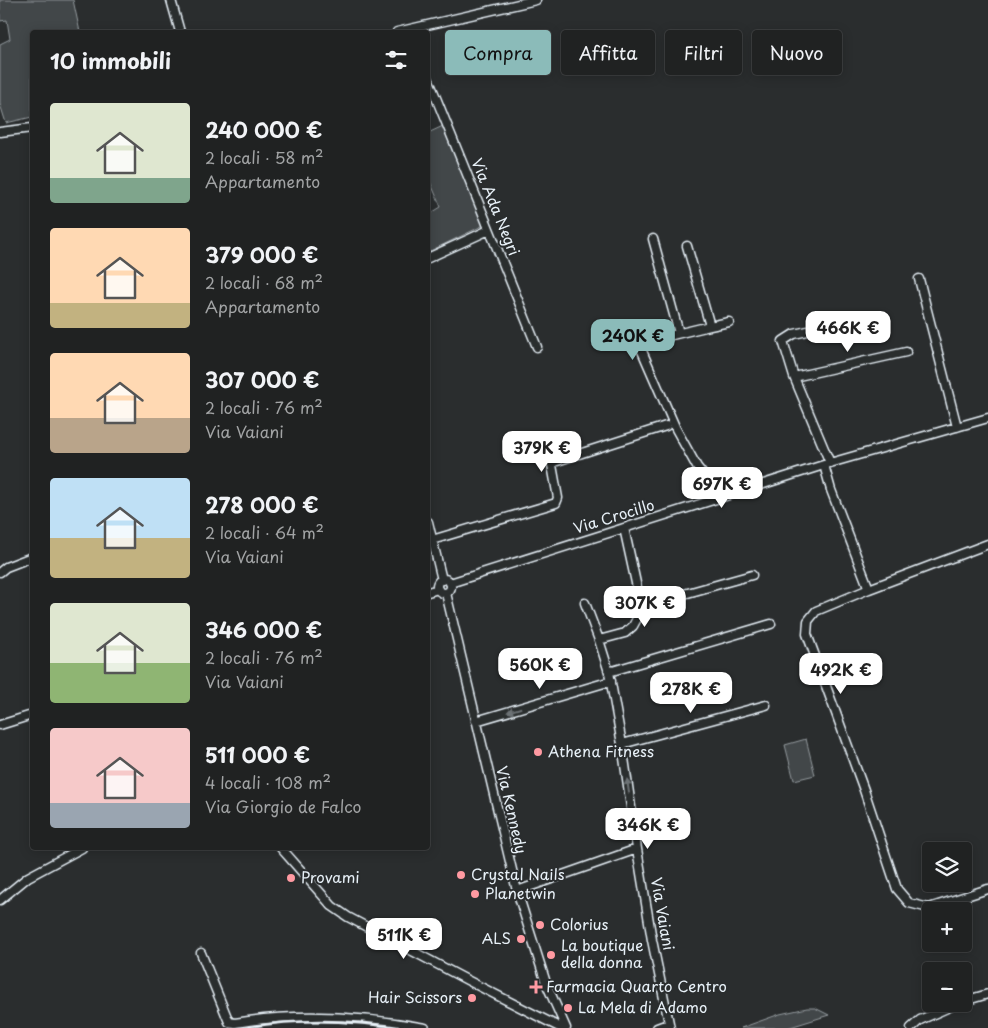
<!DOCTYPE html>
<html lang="it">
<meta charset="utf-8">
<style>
:root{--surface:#202222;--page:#282a2a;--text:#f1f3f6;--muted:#a2a4a5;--line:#3d3f40;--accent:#8bbbb9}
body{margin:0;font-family:"Playpen Sans",sans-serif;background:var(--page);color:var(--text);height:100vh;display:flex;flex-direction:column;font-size:19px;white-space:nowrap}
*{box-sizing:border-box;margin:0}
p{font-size:16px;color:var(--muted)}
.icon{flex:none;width:28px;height:28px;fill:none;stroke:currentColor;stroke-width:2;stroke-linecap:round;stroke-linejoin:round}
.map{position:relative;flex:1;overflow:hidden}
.details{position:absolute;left:30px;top:30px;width:400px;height:820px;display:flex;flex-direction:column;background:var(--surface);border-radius:5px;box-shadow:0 2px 12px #0003,0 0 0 1px var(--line)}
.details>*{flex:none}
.guide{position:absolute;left:445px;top:30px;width:468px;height:45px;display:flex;gap:10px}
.fabs{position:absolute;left:922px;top:842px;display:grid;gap:10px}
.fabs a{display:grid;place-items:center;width:50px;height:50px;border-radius:5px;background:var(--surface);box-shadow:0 2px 12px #0003,0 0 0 1px var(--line);font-size:25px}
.price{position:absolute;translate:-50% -42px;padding:0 11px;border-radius:10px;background:#fff;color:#222;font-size:16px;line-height:32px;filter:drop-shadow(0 1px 2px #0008)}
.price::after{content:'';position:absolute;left:50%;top:30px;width:15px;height:11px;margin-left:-8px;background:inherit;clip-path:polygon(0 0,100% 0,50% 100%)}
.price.on{background:var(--accent);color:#111}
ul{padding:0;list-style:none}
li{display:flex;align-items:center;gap:15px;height:125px;padding:0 20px}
li span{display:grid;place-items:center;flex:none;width:140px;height:100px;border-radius:5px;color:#555}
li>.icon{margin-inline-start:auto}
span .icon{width:60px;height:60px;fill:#fffc;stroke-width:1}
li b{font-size:21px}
h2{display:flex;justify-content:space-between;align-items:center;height:60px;padding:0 20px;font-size:21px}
.pill{padding:0 18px;border-radius:5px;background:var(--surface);box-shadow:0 2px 12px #0003,0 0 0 1px var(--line);font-size:18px;line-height:45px}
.pill.on{background:var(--accent);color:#111}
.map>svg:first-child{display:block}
</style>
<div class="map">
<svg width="988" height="1028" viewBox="0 0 988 1028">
<rect width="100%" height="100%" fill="#2a2d2e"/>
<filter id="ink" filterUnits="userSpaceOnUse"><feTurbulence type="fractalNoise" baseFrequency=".02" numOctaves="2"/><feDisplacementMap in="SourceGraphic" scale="10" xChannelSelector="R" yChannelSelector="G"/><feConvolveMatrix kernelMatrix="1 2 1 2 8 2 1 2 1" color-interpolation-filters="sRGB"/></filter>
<g filter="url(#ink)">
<!-- green -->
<path fill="#424648" stroke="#959ca0" d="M 0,0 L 73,0 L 80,32 L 32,32 L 32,117 L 6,123 L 0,104 L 0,44 L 10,39 L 7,20 L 0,21 Z
M 443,126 L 483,224 L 482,226 L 428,252 L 428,215 L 441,207 L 428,177 L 428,133 Z
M 806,739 L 815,775 L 794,780 L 785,745 Z
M 807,1008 L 815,1008 L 829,1015 L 787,1028 L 741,1028 L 780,1014 Z"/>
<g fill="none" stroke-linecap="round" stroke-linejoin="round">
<defs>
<path id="street" d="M 171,0 L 180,32
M 397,32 L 536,0
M 428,78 L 537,347
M 0,132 L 32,128
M 653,239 L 679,333
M 687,246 L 710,326 L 651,340 L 642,346 L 642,351 L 676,429 L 697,467 L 712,486 L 716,499
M 428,258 L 489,230
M 919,279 L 957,427
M 710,326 L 729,322
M 794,377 L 906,352
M 830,463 L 794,377 L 783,341 L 794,334 L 844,323
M 824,465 L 831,490 L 869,589 L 816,611 L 808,621 L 807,634 L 864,790 L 897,889 L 909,903 L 929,908 L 988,889
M 428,522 L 442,580
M 432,540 L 556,503 L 558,498 L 552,465 L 554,462 L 666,426
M 0,572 L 6,567 L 32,557
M437 586a7 7 0 1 1 14 0a7 7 0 1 1-14 0Z
M 450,583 L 830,463 L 988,418
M 869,589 L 988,544
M 428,592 L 438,589
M 446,593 L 517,891 L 546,983 L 566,1028
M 585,603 L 599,640 L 625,633 L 633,626 L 640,613 L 641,606 L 624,528
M 641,606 L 752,575
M 599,640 L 609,672 L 622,744 L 637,849 L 652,940 L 670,1028
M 609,672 L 771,624
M 476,721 L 611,681
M 0,725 L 32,715
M 622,744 L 766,705
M 281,848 L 332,906 L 348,917 L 467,980 L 561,1028
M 517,891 L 637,849
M 0,900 L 28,877 L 82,848
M 201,953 L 229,1022 L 235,1023 C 299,1012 361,1016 425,1028
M 964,1001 L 988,994
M 657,1028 L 668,1024
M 911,1028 L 920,1020 L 956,1004"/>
</defs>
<!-- street casing -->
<use href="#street" stroke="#e8f1f8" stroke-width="11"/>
<!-- street -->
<use href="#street" stroke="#2a2d2e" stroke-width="8"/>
<!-- rail -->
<path stroke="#e8f1f8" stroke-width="2.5" d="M 244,1028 C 298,1018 350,1019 404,1028"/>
</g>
<!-- one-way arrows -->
<defs><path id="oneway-solid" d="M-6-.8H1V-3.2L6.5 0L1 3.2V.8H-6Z" transform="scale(1.25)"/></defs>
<g fill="#6c7275">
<use href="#oneway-solid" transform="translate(514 710) rotate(163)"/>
<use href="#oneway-solid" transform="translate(628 786) rotate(-98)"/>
</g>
</g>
<!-- markers -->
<g fill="#ff9aa2" stroke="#2a2d2e" stroke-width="2">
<circle cx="538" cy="752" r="5"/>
<circle cx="461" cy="875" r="5"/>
<circle cx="291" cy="878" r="5"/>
<circle cx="475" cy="894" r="5"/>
<circle cx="540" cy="925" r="5"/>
<circle cx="521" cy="939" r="5"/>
<circle cx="551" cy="955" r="5"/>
<path d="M533.5 979.5h5v5h5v5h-5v5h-5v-5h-5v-5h5z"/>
<circle cx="472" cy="998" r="5"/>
<circle cx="568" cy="1008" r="5"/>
</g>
<g text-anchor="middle" stroke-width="4" stroke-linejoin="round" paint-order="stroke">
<!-- street labels -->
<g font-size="15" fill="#e8f1f8" stroke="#2a2d2e">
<text transform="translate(495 207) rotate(68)" y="5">Via Ada Negri</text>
<text transform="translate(614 517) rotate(-17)" y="5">Via Crocillo</text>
<text transform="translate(511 810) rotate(77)" y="5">Via Kennedy</text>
<text transform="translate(662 914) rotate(80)" y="5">Via Vaiani</text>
</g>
<!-- poi labels -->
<g font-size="15" fill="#e8f1f8" stroke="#2a2d2e" text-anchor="start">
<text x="548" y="757">Athena Fitness</text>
<text x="471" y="880">Crystal Nails</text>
<text x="301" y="883">Provami</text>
<text x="485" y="899">Planetwin</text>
<text x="550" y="930">Colorius</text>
<text x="511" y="944" text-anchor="end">ALS</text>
<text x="561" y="951">La boutique<tspan x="561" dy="17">della donna</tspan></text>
<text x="546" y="992">Farmacia Quarto Centro</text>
<text x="462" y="1003" text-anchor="end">Hair Scissors</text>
<text x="578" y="1013">La Mela di Adamo</text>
</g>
</g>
</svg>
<div class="fabs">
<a><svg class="icon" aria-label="layers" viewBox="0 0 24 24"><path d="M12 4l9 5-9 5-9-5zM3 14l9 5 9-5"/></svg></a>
<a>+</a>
<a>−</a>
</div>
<b class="price" style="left:848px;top:353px">466K €</b>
<b class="price on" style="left:633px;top:361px">240K €</b>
<b class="price" style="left:542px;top:473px">379K €</b>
<b class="price" style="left:722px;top:509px">697K €</b>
<b class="price" style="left:645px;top:628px">307K €</b>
<b class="price" style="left:540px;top:690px">560K €</b>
<b class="price" style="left:841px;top:695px">492K €</b>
<b class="price" style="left:691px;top:714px">278K €</b>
<b class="price" style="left:648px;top:850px">346K €</b>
<b class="price" style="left:404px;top:960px">511K €</b>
<div class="guide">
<a class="pill on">Compra</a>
<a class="pill">Affitta</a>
<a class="pill">Filtri</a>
<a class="pill">Nuovo</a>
</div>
<section class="details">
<h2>10 immobili<svg class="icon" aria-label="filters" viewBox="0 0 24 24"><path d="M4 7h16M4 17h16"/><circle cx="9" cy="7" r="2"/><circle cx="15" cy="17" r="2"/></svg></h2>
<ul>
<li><span style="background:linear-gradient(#dfe7d0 75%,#7fa58c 0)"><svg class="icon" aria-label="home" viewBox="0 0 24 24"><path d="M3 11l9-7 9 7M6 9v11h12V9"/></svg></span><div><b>240 000 €</b><p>2 locali · 58 m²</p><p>Appartamento</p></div></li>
<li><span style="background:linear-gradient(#ffd9b3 75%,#c2b280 0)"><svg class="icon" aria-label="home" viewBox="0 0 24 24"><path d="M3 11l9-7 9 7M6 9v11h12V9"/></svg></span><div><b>379 000 €</b><p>2 locali · 68 m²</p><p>Appartamento</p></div></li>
<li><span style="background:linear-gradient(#ffd9b3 65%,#b9a48a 0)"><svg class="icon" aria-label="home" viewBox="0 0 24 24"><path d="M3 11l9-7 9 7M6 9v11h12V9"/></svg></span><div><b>307 000 €</b><p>2 locali · 76 m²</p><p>Via Vaiani</p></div></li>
<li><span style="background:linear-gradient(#bfe0f5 60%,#c2b280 0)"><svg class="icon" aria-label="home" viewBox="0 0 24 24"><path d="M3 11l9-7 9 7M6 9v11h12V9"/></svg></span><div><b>278 000 €</b><p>2 locali · 64 m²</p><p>Via Vaiani</p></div></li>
<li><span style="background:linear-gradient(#dfe7d0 60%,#8fb573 0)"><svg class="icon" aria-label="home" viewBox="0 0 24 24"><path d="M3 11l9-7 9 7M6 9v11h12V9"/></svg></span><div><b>346 000 €</b><p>2 locali · 76 m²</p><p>Via Vaiani</p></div></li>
<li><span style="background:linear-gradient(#f6c9c9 75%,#9aa5b1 0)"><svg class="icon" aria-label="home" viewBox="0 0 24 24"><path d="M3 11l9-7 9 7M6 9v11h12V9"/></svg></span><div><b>511 000 €</b><p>4 locali · 108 m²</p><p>Via Giorgio de Falco</p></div></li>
</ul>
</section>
</div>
